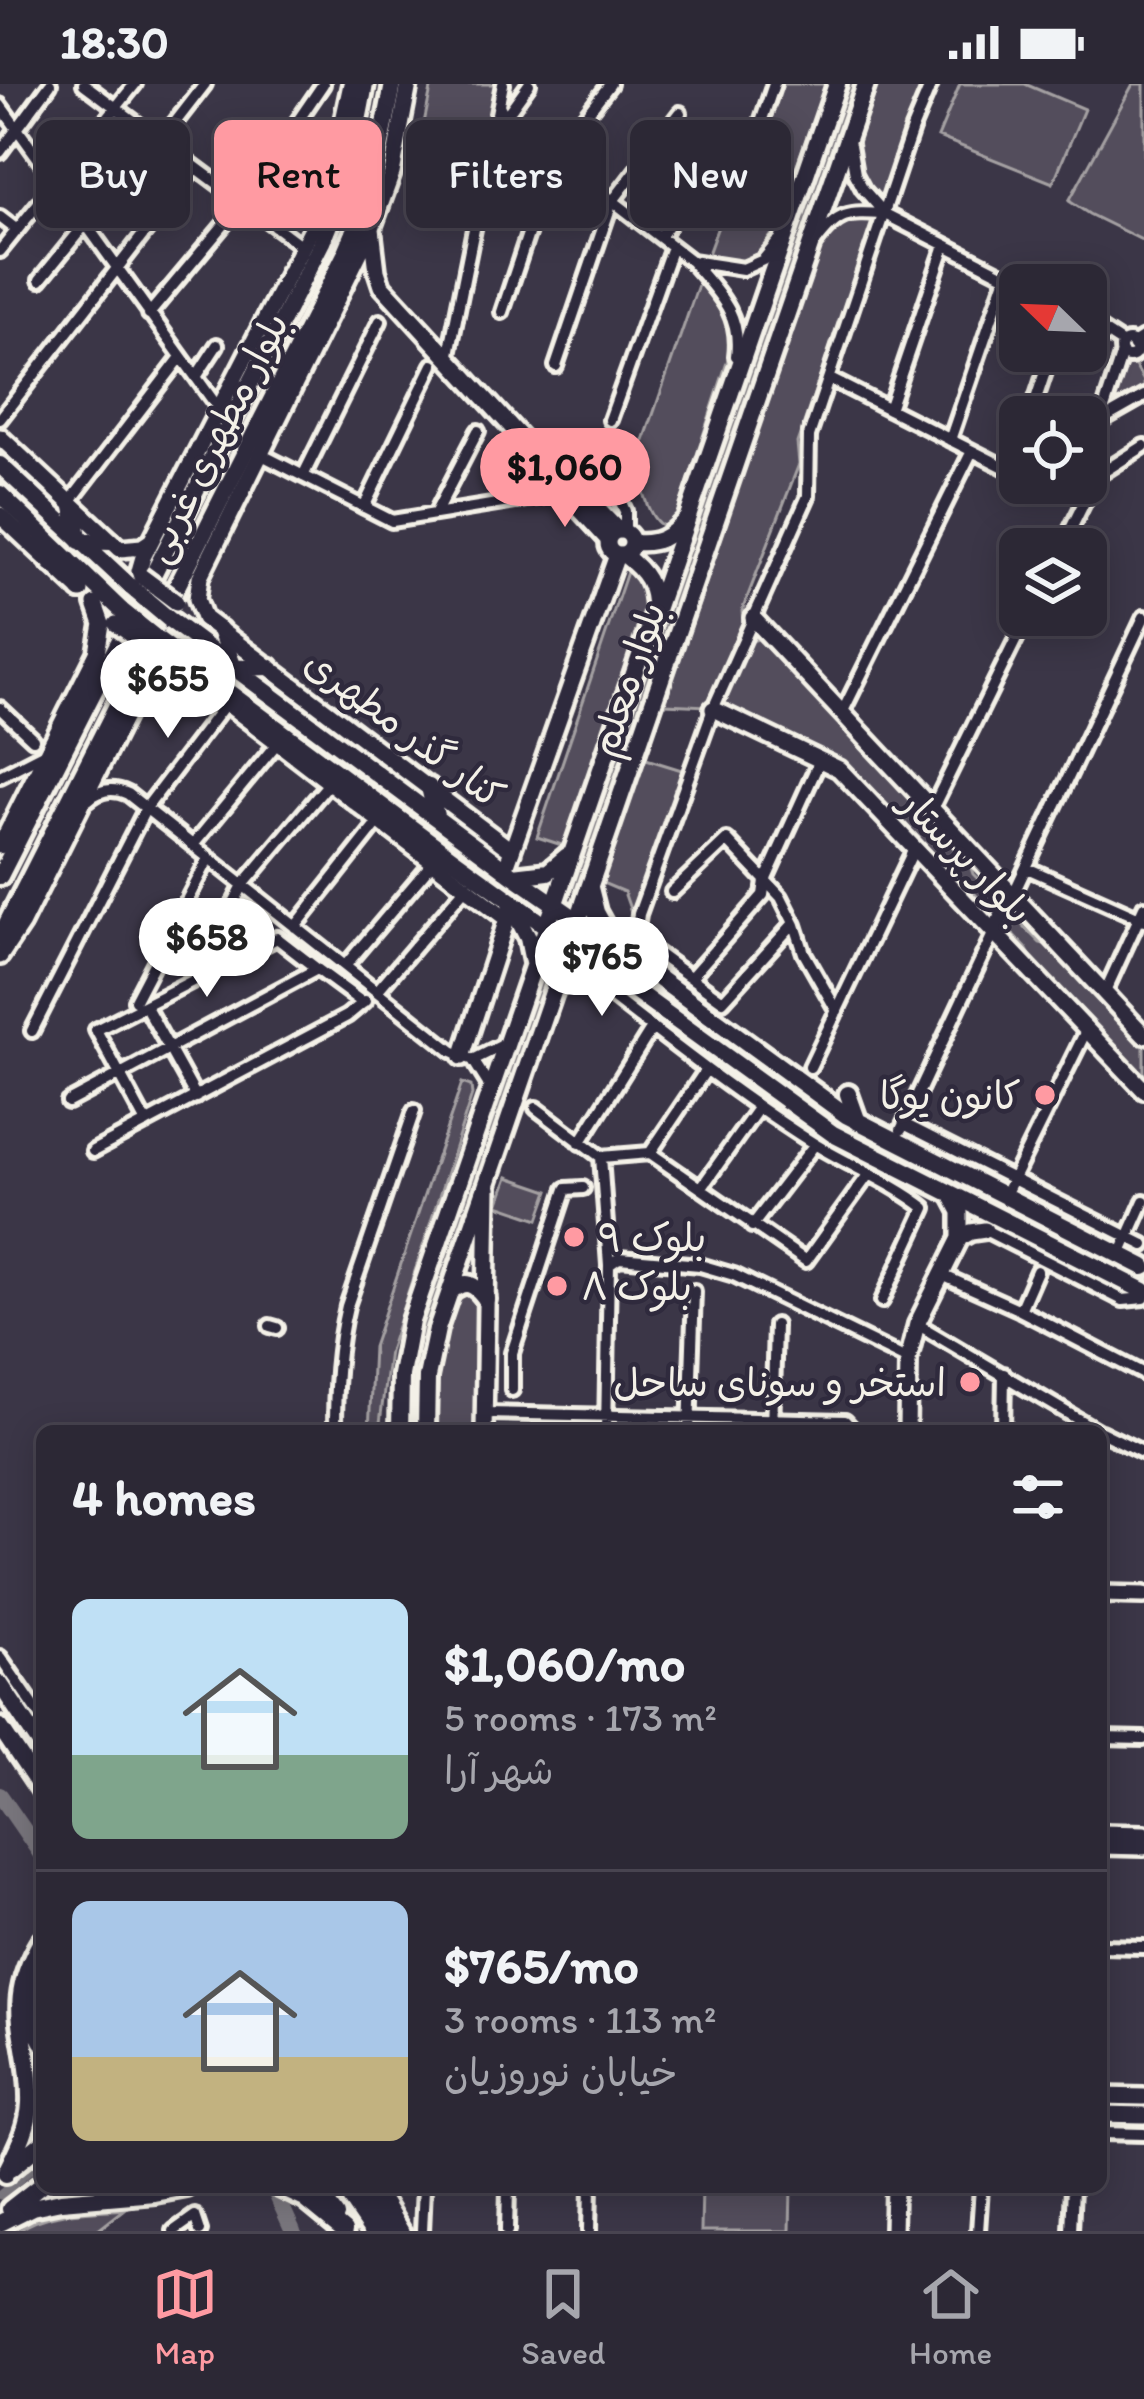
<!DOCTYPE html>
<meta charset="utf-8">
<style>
:root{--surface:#2c2835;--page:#34303d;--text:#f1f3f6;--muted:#a6a6ad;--line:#484450;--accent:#ff9aa2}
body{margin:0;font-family:Itim,"Playpen Sans Arabic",sans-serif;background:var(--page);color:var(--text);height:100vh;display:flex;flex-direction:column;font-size:45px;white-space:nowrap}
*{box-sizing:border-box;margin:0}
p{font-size:39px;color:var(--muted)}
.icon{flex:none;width:66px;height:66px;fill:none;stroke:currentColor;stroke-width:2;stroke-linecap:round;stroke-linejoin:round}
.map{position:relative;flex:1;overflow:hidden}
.drawer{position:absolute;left:36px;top:1341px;width:1071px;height:768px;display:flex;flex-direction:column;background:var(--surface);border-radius:18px;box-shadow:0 6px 30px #0003,0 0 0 3px var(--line)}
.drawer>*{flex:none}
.hud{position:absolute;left:36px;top:36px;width:1074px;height:108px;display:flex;gap:24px}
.needle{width:78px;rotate:293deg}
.controls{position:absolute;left:999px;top:180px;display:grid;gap:24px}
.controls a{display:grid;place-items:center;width:108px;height:108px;border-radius:18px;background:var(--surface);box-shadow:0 6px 30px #0003,0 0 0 3px var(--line);font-size:60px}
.price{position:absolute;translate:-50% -102px;padding:0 27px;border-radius:42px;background:#fff;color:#222;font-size:39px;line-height:78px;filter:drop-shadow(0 3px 6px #0008)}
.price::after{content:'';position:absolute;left:50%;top:72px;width:36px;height:27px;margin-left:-18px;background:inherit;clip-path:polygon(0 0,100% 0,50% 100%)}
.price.active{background:var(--accent);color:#111}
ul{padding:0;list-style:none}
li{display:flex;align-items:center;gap:36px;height:300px;padding:0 36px}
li+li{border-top:3px solid var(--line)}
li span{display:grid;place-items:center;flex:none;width:336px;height:240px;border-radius:18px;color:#555}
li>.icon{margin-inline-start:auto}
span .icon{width:144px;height:144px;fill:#fffc;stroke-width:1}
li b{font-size:51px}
h2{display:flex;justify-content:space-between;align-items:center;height:144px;padding:0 36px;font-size:51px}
.chip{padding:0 42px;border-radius:18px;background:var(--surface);box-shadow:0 6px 30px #0003,0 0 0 3px var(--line);font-size:42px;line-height:108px}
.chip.active{background:var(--accent);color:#111}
.status{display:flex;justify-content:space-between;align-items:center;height:84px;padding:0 60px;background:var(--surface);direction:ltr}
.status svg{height:33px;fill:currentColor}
.tabs{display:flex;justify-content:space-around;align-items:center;height:168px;border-top:3px solid var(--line);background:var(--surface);font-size:33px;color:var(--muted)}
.tabs a{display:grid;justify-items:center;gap:6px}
.tabs .active{color:var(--accent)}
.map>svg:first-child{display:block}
</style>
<div class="status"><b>18:30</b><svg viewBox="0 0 49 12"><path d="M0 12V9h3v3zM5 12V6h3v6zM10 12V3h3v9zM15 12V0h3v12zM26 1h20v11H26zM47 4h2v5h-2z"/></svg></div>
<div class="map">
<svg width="1144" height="2147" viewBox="0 0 1144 2147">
<rect width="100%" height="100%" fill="#3b3647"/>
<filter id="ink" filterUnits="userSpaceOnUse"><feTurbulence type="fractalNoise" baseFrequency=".00833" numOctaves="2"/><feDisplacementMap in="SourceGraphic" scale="24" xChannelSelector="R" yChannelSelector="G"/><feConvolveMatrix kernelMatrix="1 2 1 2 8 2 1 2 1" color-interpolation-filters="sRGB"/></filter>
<g filter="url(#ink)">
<!-- green -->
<path fill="#534e5c" stroke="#a4a0a2" stroke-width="3" d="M 432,0 L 499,0 L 471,133 L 408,118 Z
M 779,0 L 826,0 L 772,150 C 753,181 742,183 708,170 L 748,60 L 759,62 Z
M 876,0 L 928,0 L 885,112 L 879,114 C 840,75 862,45 876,0 Z
M 960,0 L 1025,0 L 1084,25 L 1053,99 L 938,53 Z
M 1133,0 L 1144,0 L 1144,157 L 1089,130 L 1069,117 Z
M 853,134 L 874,137 L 797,359 L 799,380 L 742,527 L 743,539 L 708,622 L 665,620 L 821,159 L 836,140 Z
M 699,198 C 720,224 732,237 729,272 L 674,441 C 670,442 667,444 664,442 C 647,437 638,392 637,377 Z
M 1129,272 L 1144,297 L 1144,304 L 1110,324 Z
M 629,482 L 648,510 L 565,762 L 537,753 Z
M 758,555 L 967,772 L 973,790 L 994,811 L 986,822 L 965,799 L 948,790 L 843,682 L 725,627 L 723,618 L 748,558 Z
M 643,674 L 685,687 L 631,828 L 624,808 L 600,798 Z
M 1019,838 L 1040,859 L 1052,862 L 1144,959 L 1144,997 L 1037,884 L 1026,864 L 1009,846 Z
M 462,999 L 471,1002 L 472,1011 L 389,1267 L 379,1347 L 369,1347 L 373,1263 Z
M 508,1093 L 549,1107 L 539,1135 L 498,1121 Z
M 468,1205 L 475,1217 L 475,1347 L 436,1347 C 437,1307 437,1234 468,1205 Z
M 702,2103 L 791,2103 L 790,2147 L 701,2147 Z
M 125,2125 L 97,2147 L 18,2147 C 46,2126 91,2128 125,2125 Z"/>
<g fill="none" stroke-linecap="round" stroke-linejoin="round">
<!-- canal -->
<path stroke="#78747b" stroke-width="9" d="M 574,803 L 852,0
M 413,1347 L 413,1292 L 423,1241 L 551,873
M 0,2111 L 42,2076"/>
<!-- river -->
<path stroke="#78747b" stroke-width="16" d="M 0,1711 L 42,1772
M 273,2103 L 293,2147"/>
<defs>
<path id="street" d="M 84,0 L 303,163
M 0,21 L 219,325
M 499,21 L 505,34 L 691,177 L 743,185 L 763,176 L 777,159
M 503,36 L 529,0
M 755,56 L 774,0
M 160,58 L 205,0
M 850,61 L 855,90 L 863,105 L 885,130 L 1024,201
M 0,68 L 50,0
M 0,133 L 17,146
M 660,153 L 724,62
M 816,158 C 839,127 848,128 885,130
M 0,167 L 135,0
M 691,177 C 717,208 742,229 736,272
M 40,196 L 155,54
M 502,228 L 554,72 L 610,0
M 149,230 L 242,119 L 323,0
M 1086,236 L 1123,260
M1121 265a8 8 0 1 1 16 0a8 8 0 1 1-16 0Z
M 448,275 L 503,0
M 556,282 L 612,118 L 680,29
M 196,293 L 217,261
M 830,295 L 1020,391
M 889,325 L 945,161
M 1030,333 L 1052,267
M 0,335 L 195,84
M 610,336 L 672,163
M 1100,337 L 1144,312
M 950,356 L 1006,192
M 260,370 L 392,437 L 571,408
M 1086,380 L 1122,269
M 1012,387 L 1020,363
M 303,392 L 380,237
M 614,403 L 625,427 L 625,447
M 517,417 L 529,386
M 69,419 L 181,273
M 364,423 L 433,281
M 435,430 L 478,347
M 1061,465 L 1097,392 L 1144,362
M 0,624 L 33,655
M 842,629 L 972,367
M 0,692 L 45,669
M 88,716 C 100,705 113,703 128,710 L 452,967 L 473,976 L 490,1003
M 932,725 L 1028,531
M 193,761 L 278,658
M 1027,784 L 1144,836
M 672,808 L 727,756 L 781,813 L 795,841 L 804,869 L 837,927
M 1013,811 L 1144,533
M 794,839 L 723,917 L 644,860 L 636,850 L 639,830 L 713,625 L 808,412 L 809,352 L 912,45 L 931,0
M 295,843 L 380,736
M 204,878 L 243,801 L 330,698
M 345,882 L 434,777
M 580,888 C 656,947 731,1007 813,1059 C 848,1081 894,1099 925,1124 L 882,1217
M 691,893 L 763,811 L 765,797 L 820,676
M 377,907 L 467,802
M 1105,908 L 1144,823
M 135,916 L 209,774
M 145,921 L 196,1013
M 32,947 L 146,724 L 226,619
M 473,976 L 505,960
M 810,983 L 914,765
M 68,1018 L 317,885 L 363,919
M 536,1024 L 601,1073
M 146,1039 L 96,946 L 277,854 L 317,885
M 904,1040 L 1144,1161
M 901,1046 L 994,848
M 580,1059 L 652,944
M 93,1067 L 347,932 L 365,917
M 650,1069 L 706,986
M 701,1104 L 759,1023
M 1004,1113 L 1087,945
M 752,1142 L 815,1060
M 985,1146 L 1123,1216 L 1144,1214
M 1120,1171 L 1144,1117
M 609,1181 L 619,1174 L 700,1181 L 734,1191 L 908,1276
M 942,1191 L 1020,1226 L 1144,1290
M 1020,1226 L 1037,1187
M 917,1240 L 1098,1347
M 270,1242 L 277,1244
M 512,1306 L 512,1269 L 566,1105 L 583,1104
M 484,1329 L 845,1337 L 854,1347
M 335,1347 C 335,1304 337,1264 347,1222 L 414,1027
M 606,1347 L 609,1181 L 601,1073 L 650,1069 L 806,1177 L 868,1091
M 689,1347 L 694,1207
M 772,1347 L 775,1241
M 1003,1347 L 1004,1290
M 1101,1348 L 1144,1369
M 0,1573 L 42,1634
M 1101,1654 L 1144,1655
M 1101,1862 L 1144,1863
M 1101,2049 L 1144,2050
M 174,2147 L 195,2132 L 200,2147
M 422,2147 L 424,2103
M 507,2147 L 508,2103
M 589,2147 L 590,2103
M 978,2147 L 981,2103
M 1071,2147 L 1073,2103"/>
<path id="secondary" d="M 409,0 L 392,89 L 372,144 L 200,493 L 197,515 L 204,534 L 512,767
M 372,145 L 377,187 L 382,202 L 571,408 L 574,419 L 608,456
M 1136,261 L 1144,256
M 0,353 L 120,465 L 142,463 L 151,457
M 571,408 L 583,410 L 618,446
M 0,431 L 81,507
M608 459a12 12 0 1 1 24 0a12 12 0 1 1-24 0Z
M 632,458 C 657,461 669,454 685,436
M 624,471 C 646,488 654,500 654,528
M 141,492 L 139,487 L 143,473 L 312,144 L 332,87 L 351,0
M 753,534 L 1144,951
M 155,568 L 207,604 L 507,835 L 462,973
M 713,625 L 839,685 L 1144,1006
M 0,762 L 97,569 L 102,540 L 95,520
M 505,786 L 617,471
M 994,848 L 1013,811
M 0,872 L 22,839 L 153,577 L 159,571
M 960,1154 L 971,1148 L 985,1146
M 484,1347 L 488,1104
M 907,1347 L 908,1276 L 917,1240 L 960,1154 L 960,1128 L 951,1111
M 1101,1510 L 1144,1511
M 1101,1749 L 1144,1750
M 1101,1762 L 1144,1763
M 1101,2012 L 1144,2013
M 1101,2030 L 1144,2031
M 375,2103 L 401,2147
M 893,2147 L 894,2103"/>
<path id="primary" d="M 0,381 L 132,504
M 0,410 L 122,527
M 73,423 L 80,457 L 111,458
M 51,479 L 69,476 L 80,506
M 170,536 L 514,792 L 616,863 L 846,1031 L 1144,1183
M 220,546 L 234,584 L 269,583
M 157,555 L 452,774 L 833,1050 L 1144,1207
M 429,703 L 436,732
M 0,792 L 322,158 C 344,107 355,55 365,0
M 514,792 L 548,788 L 567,772
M 590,804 L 596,828 L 612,857
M 510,819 L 528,854 L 533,878
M 0,853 L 345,170 C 370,115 382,59 393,0
M 556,904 L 580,888 L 606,885
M 848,1010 L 858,1038
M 450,1208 C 466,1194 475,1200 486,1215
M 400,1347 L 401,1291 L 411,1237 L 837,0
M 426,1347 L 427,1293 L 437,1245 L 866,0
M 0,1600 L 42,1663
M 0,1643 L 42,1706
M 42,1880 C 25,1905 27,1932 42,1958
M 10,2085 L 42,2059
M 5,2090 C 16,2067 29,2045 30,2019 C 32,1950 0,1926 42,1856
M 279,2103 L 305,2115 L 344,2147
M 315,2103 L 336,2132
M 342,2103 L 372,2147
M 362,2103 L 387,2147
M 10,2125 L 42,2100
M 0,2139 L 32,2123 L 61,2117 L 155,2109 L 187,2103"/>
</defs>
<!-- street casing -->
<use href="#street" stroke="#f4f1e8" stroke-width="20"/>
<!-- secondary casing -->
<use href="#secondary" stroke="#f4f1e8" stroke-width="24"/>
<!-- primary casing -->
<use href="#primary" stroke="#f4f1e8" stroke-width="26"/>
<!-- street -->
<use href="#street" stroke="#2f2a3d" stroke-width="10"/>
<!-- secondary -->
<use href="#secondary" stroke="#2f2a3d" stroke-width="15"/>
<!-- primary -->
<use href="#primary" stroke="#2f2a3d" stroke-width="16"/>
<defs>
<path id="secondary-bridge" d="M 141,492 L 176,518
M 116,540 L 155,568"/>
<path id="primary-bridge" d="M 132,504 L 170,536
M 122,527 L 157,555"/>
</defs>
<!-- secondary-bridge casing -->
<use href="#secondary-bridge" stroke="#f4f1e8" stroke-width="24" stroke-linecap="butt"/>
<!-- primary-bridge casing -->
<use href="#primary-bridge" stroke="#f4f1e8" stroke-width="26" stroke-linecap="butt"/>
<!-- secondary-bridge -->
<use href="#secondary-bridge" stroke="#2f2a3d" stroke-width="15"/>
<!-- primary-bridge -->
<use href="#primary-bridge" stroke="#2f2a3d" stroke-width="16"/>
</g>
</g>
<!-- markers -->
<g fill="#ff9aa2" stroke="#2f2a3d" stroke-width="4.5">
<circle cx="1045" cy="1011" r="12"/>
<circle cx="574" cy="1153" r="12"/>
<circle cx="557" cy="1202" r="12"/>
<circle cx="970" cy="1298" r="12"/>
</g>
<g text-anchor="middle" stroke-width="9" stroke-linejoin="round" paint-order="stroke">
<!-- street labels -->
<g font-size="39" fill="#f4f1e8" stroke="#2f2a3d">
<text transform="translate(215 353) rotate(-63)" y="14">بلوار مطهری غربی</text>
<text transform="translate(627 595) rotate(-71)" y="14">بلوار معلم</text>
<text transform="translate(405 644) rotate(37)" y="14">کنار گذر مطهری</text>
<text transform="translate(967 772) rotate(46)" y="14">بلوار پرستار</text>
</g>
<!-- poi labels -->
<g font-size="39" fill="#f4f1e8" stroke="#2f2a3d" text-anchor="end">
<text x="1021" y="1025">کانون یوگا</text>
<text x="598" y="1167" text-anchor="start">بلوک ۹</text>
<text x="581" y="1216" text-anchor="start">بلوک ۸</text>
<text x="946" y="1312">استخر و سونای ساحل</text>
</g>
</g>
</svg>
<div class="controls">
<a><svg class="needle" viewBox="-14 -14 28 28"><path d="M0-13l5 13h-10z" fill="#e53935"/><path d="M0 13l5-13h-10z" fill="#a6a6ad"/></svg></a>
<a><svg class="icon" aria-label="locate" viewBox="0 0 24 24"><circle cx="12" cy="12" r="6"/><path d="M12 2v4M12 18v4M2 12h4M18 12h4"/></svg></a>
<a><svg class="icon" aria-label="layers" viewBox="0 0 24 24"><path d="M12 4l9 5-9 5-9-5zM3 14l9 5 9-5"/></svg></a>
</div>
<b class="price active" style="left:565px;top:446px">$1,060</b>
<b class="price" style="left:168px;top:657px">$655</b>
<b class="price" style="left:207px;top:916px">$658</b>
<b class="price" style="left:602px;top:935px">$765</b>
<div class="hud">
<a class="chip">Buy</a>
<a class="chip active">Rent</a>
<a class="chip">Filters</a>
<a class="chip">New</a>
</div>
<section class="drawer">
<h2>4 homes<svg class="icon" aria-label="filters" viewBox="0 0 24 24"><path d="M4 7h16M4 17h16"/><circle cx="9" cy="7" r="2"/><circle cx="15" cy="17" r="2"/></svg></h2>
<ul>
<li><span style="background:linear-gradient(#bfe0f5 65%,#7fa58c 0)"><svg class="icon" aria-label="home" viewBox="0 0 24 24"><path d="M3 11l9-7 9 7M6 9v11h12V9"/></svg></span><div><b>$1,060/mo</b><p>5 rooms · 173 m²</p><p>شهر آرا</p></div></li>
<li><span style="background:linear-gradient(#a9c7e8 65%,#c2b280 0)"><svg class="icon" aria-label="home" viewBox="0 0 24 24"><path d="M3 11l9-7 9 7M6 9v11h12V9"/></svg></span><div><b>$765/mo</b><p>3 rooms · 113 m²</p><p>خیابان نوروزیان</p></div></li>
</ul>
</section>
</div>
<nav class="tabs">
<a class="active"><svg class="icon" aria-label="map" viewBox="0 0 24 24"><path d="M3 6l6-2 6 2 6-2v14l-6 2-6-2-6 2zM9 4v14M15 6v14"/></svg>Map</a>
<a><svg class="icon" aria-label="saved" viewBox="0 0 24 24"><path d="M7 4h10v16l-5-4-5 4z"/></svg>Saved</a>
<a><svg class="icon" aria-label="home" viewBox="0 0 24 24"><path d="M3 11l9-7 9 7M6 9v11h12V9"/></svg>Home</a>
</nav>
